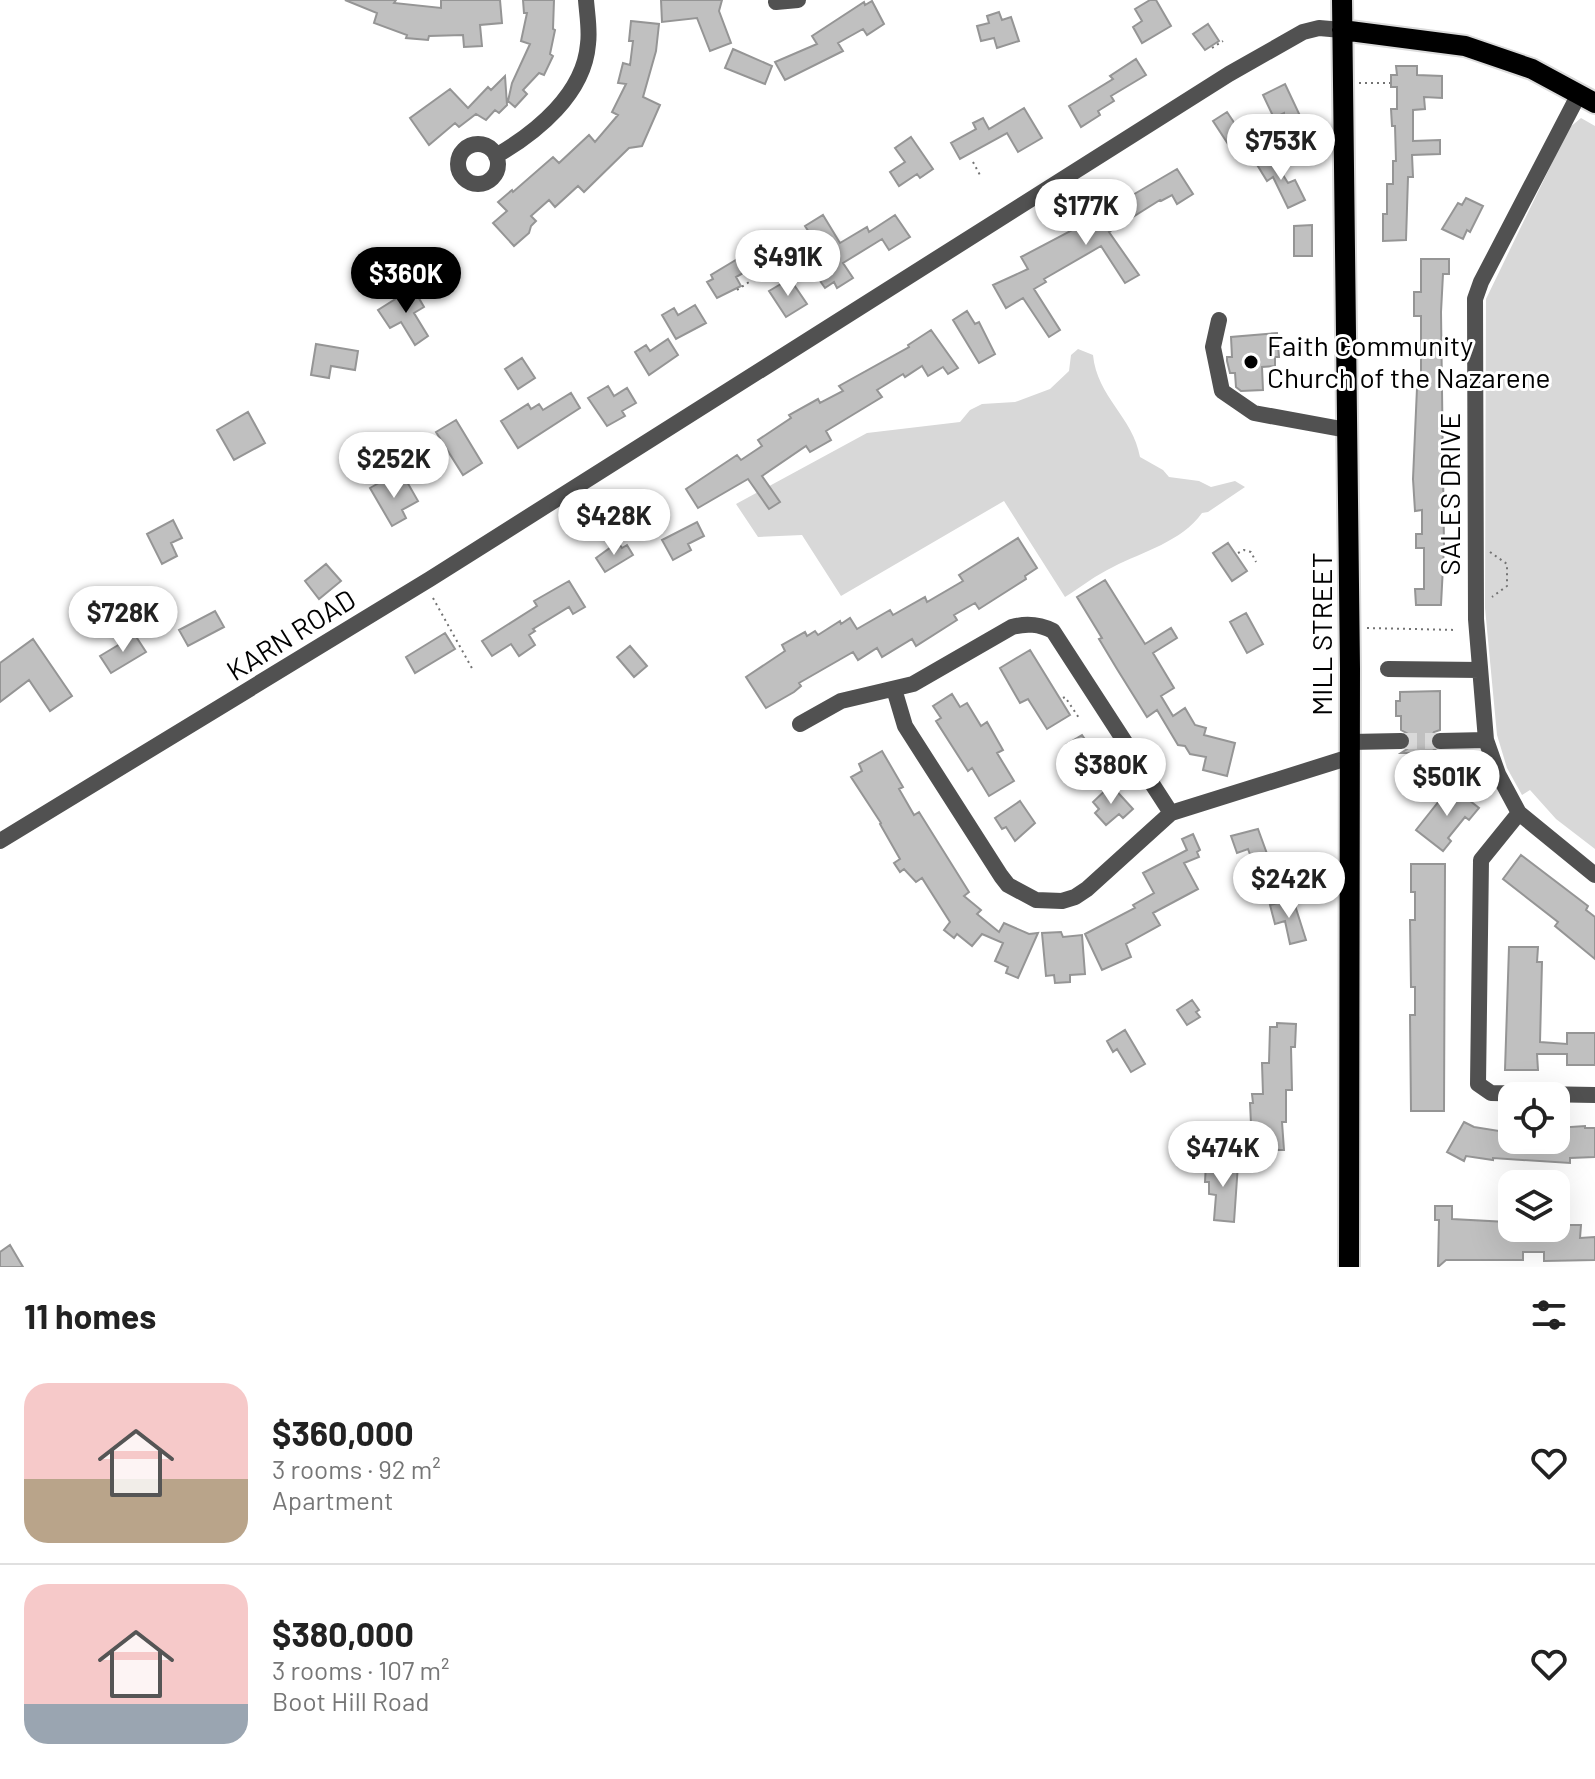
<!DOCTYPE html>
<meta charset="utf-8">
<style>
:root{--surface:#fff;--page:#f2f2f2;--text:#222;--muted:#767676;--line:#e0e0e0;--accent:#000}
body{margin:0;font-family:Barlow,sans-serif;background:var(--page);color:var(--text);height:100vh;display:flex;flex-direction:column;font-size:30px;white-space:nowrap}
*{box-sizing:border-box;margin:0}
p{font-size:26px;color:var(--muted)}
.icon{flex:none;width:44px;height:44px;fill:none;stroke:currentColor;stroke-width:2;stroke-linecap:round;stroke-linejoin:round}
.map{position:relative;height:1267px;overflow:hidden}
.drawer{display:flex;flex-direction:column;background:var(--surface);flex:1}
.drawer>*{flex:none}
.tools{position:absolute;left:1498px;top:1082px;display:grid;gap:16px}
.tools a{display:grid;place-items:center;width:72px;height:72px;border-radius:16px;background:var(--surface);box-shadow:0 8px 32px #0002;font-size:40px}
.price{position:absolute;translate:-50% -68px;padding:0 18px;border-radius:28px;background:#fff;color:#222;font-size:26px;line-height:52px;filter:drop-shadow(0 2px 4px #0008)}
.price::after{content:'';position:absolute;left:50%;top:48px;width:24px;height:18px;margin-left:-12px;background:inherit;clip-path:polygon(0 0,100% 0,50% 100%)}
.price.active{background:var(--accent);color:#fff}
ul{padding:0;list-style:none}
li{display:flex;align-items:center;gap:24px;height:200px;padding:0 24px}
li+li{border-top:2px solid var(--line)}
li span{display:grid;place-items:center;flex:none;width:224px;height:160px;border-radius:24px;color:#555}
li>.icon{margin-inline-start:auto}
span .icon{width:96px;height:96px;fill:#fffc;stroke-width:1}
li b{font-size:34px}
h2{display:flex;justify-content:space-between;align-items:center;height:96px;padding:0 24px;font-size:34px}
.map>svg:first-child{display:block}
</style>
<div class="map">
<svg width="1595" height="1267" viewBox="0 0 1595 1267">
<rect width="100%" height="100%" fill="#fff"/>
<!-- green -->
<path fill="#d8d8d8" d="M 1581,118 L 1595,126 L 1595,849 L 1556,819 L 1530,790 L 1522,795 L 1507,768 L 1497,735 L 1485,608 L 1486,299 L 1569,128 Z
M 1078,349 L 1093,355 C 1097,397 1133,417 1140,457 L 1163,470 L 1169,477 L 1199,481 L 1211,487 L 1235,481 L 1245,487 L 1208,512 L 1202,513 C 1181,542 1144,551 1113,567 C 1096,575 1081,587 1065,597 L 1004,501 L 841,596 L 802,535 L 758,537 L 736,504 L 867,433 L 960,422 L 970,410 L 982,404 L 1015,402 L 1050,389 L 1069,371 L 1071,355 Z"/>
<!-- building -->
<path fill="#c0c0c0" stroke="#959595" stroke-width="2" d="M 345,0 L 396,0 L 394,3 L 441,8 L 441,0 L 500,0 L 502,23 L 480,25 L 482,46 L 464,47 L 463,35 L 429,36 L 428,40 L 406,38 L 407,35 L 374,23 L 377,13 Z
M 523,0 L 554,0 L 553,29 L 555,30 L 550,54 L 553,56 L 544,75 L 539,73 L 523,90 L 527,94 L 515,107 L 508,101 L 512,83 L 530,44 L 521,41 L 527,13 L 524,13 Z
M 661,0 L 722,0 L 719,11 L 731,43 L 710,51 L 697,18 L 662,22 Z
M 1150,0 L 1156,0 L 1171,26 L 1142,43 L 1133,27 L 1142,21 L 1135,9 Z
M 872,1 L 884,24 L 867,35 L 863,29 L 838,43 L 843,51 L 785,80 L 775,62 L 817,44 L 812,36 L 864,2 L 865,5 Z
M 999,12 L 1002,20 L 1011,17 L 1019,41 L 997,48 L 994,38 L 981,41 L 977,26 L 989,23 L 987,16 Z
M 631,21 L 659,24 L 656,51 L 643,97 L 660,105 L 642,146 L 629,148 L 584,192 L 578,186 L 555,207 L 549,200 L 531,216 L 536,221 L 531,226 L 529,233 L 514,246 L 493,223 L 507,211 L 498,202 L 512,190 L 513,192 L 553,157 L 559,163 L 589,135 L 595,142 L 618,115 L 612,112 L 626,84 L 618,83 L 623,63 L 630,65 L 633,41 L 629,41 Z
M 1208,24 L 1219,41 L 1205,50 L 1193,34 Z
M 733,49 L 772,66 L 765,84 L 725,68 Z
M 1136,59 L 1146,75 L 1111,96 L 1114,101 L 1098,111 L 1100,115 L 1081,127 L 1069,106 L 1113,79 L 1110,76 Z
M 1396,66 L 1417,66 L 1417,75 L 1442,76 L 1442,98 L 1424,97 L 1425,109 L 1413,110 L 1413,141 L 1440,140 L 1440,154 L 1412,155 L 1413,177 L 1408,177 L 1406,240 L 1383,241 L 1383,214 L 1387,214 L 1387,184 L 1393,184 L 1393,161 L 1396,161 L 1395,126 L 1392,126 L 1391,109 L 1397,109 L 1397,87 L 1391,87 L 1391,75 L 1397,75 Z
M 505,76 L 507,105 L 499,113 L 495,110 L 486,120 L 476,114 L 459,127 L 455,123 L 429,145 L 410,118 L 450,89 L 468,108 L 488,87 L 491,90 Z
M 1285,84 L 1301,118 L 1308,118 L 1308,135 L 1297,135 L 1297,142 L 1285,142 L 1284,113 L 1274,118 L 1263,95 Z
M 1024,108 L 1042,138 L 1018,152 L 1007,133 L 960,159 L 951,143 L 976,129 L 973,123 L 983,118 L 989,129 Z
M 1227,112 L 1237,127 L 1234,129 L 1243,142 L 1232,150 L 1213,121 Z
M 911,137 L 933,169 L 920,178 L 917,174 L 899,186 L 890,172 L 905,162 L 895,148 Z
M 1270,154 L 1288,183 L 1295,180 L 1305,200 L 1288,208 L 1273,177 L 1267,181 L 1256,163 Z
M 1177,169 L 1193,194 L 1177,204 L 1172,195 L 1161,201 L 1160,200 L 1109,232 L 1139,275 L 1125,283 L 1101,246 L 1044,279 L 1046,282 L 1034,289 L 1060,330 L 1049,337 L 1023,298 L 1006,308 L 993,285 L 1028,269 L 1021,257 L 1084,224 L 1082,221 L 1105,207 L 1107,210 Z
M 1466,198 L 1483,206 L 1470,232 L 1467,230 L 1463,239 L 1442,229 L 1458,203 L 1462,205 Z
M 823,215 L 840,243 L 867,227 L 869,232 L 895,215 L 910,237 L 889,250 L 882,239 L 843,263 L 853,278 L 837,288 L 834,282 L 825,288 L 818,278 L 827,272 L 811,246 L 816,243 L 805,226 Z
M 1312,225 L 1312,256 L 1294,256 L 1294,226 Z
M 739,258 L 747,271 L 736,277 L 741,286 L 717,298 L 707,282 L 713,279 L 711,275 Z
M 1421,259 L 1449,259 L 1449,274 L 1443,274 L 1441,312 L 1444,547 L 1441,605 L 1416,605 L 1415,589 L 1424,589 L 1424,548 L 1416,548 L 1416,534 L 1422,534 L 1422,510 L 1415,511 L 1413,479 L 1417,388 L 1421,387 L 1421,316 L 1414,316 L 1414,292 L 1421,292 Z
M 786,281 L 792,282 L 807,304 L 786,317 L 769,291 Z
M 413,288 L 424,307 L 414,313 L 428,336 L 415,345 L 401,322 L 390,328 L 378,310 Z
M 695,305 L 706,323 L 676,339 L 662,315 L 674,308 L 678,315 Z
M 967,311 L 975,324 L 979,322 L 995,354 L 979,363 L 953,320 Z
M 931,330 L 958,368 L 948,374 L 943,367 L 928,376 L 922,366 L 905,377 L 903,374 L 877,390 L 882,397 L 826,431 L 831,440 L 810,452 L 806,446 L 762,476 L 780,502 L 769,509 L 748,479 L 698,508 L 686,489 L 737,455 L 741,460 L 762,446 L 758,440 L 791,418 L 789,415 L 818,399 L 820,403 L 843,391 L 839,386 L 909,347 L 908,345 Z
M 1277,333 L 1279,357 L 1275,357 L 1275,366 L 1262,367 L 1263,390 L 1241,391 L 1236,387 L 1235,373 L 1230,373 L 1227,361 L 1227,357 L 1232,357 L 1231,337 Z
M 668,339 L 678,355 L 649,375 L 635,352 L 646,345 L 650,351 Z
M 316,344 L 358,351 L 355,370 L 331,366 L 329,378 L 311,375 Z
M 522,358 L 535,378 L 518,389 L 505,369 Z
M 608,386 L 614,396 L 627,388 L 636,403 L 622,411 L 625,416 L 607,426 L 588,398 Z
M 571,393 L 580,408 L 518,448 L 501,421 L 528,404 L 531,409 L 539,404 L 543,410 Z
M 248,412 L 265,443 L 234,460 L 217,430 Z
M 456,420 L 482,463 L 463,475 L 436,432 Z
M 384,480 L 390,489 L 406,480 L 418,501 L 402,510 L 406,518 L 392,526 L 370,488 Z
M 173,520 L 182,538 L 171,543 L 177,556 L 162,564 L 147,534 Z
M 697,522 L 704,536 L 688,544 L 691,550 L 673,560 L 662,540 Z
M 1018,538 L 1037,568 L 1025,576 L 1026,579 L 979,609 L 975,603 L 954,615 L 957,620 L 916,646 L 912,639 L 882,657 L 877,648 L 858,660 L 853,652 L 799,683 L 801,686 L 794,692 L 766,708 L 746,677 L 785,651 L 782,645 L 805,632 L 807,636 L 815,631 L 818,635 L 840,621 L 841,624 L 850,618 L 857,629 L 890,610 L 893,615 L 925,597 L 927,602 L 963,581 L 959,575 Z
M 618,542 L 622,548 L 627,545 L 633,555 L 605,572 L 596,558 Z
M 1228,543 L 1247,571 L 1232,581 L 1213,553 Z
M 326,564 L 341,581 L 319,599 L 305,581 Z
M 1105,580 L 1145,644 L 1171,628 L 1177,638 L 1153,653 L 1174,688 L 1161,696 L 1173,716 L 1185,708 L 1195,725 L 1206,728 L 1204,735 L 1235,743 L 1227,776 L 1203,770 L 1206,757 L 1190,754 L 1185,746 L 1178,745 L 1157,710 L 1147,717 L 1117,669 L 1099,639 L 1102,638 L 1077,597 Z
M 569,581 L 585,607 L 573,614 L 569,607 L 533,629 L 535,631 L 529,635 L 535,645 L 519,656 L 511,644 L 492,656 L 482,641 L 537,606 L 534,601 Z
M 215,611 L 224,627 L 188,646 L 179,630 Z
M 1246,613 L 1263,644 L 1247,653 L 1230,622 Z
M 445,633 L 455,649 L 415,673 L 406,657 Z
M 135,635 L 146,652 L 111,673 L 100,656 Z
M 33,639 L 72,696 L 50,711 L 29,680 L 0,702 L 0,663 Z
M 630,646 L 647,666 L 634,677 L 617,657 Z
M 1030,650 L 1070,715 L 1047,729 L 1028,699 L 1020,703 L 1000,668 Z
M 1440,691 L 1440,730 L 1434,732 L 1429,740 L 1431,747 L 1440,753 L 1401,753 L 1410,747 L 1412,742 L 1410,735 L 1401,730 L 1401,716 L 1396,716 L 1396,701 L 1400,701 L 1400,692 Z
M 952,694 L 960,707 L 967,703 L 981,726 L 987,722 L 1003,750 L 997,753 L 1014,781 L 989,796 L 972,768 L 968,771 L 936,721 L 941,718 L 933,706 Z
M 1082,735 L 1100,761 L 1085,771 L 1067,744 Z
M 882,751 L 903,787 L 899,789 L 914,815 L 919,812 L 969,892 L 964,896 L 981,910 L 977,914 L 999,932 L 1004,923 L 1029,934 L 1038,933 L 1018,978 L 1006,973 L 1008,967 L 995,961 L 1003,943 L 982,934 L 972,946 L 957,934 L 954,938 L 944,930 L 950,922 L 922,878 L 916,882 L 904,869 L 900,872 L 894,863 L 900,859 L 880,824 L 881,823 L 851,777 L 862,771 L 859,764 Z
M 1111,785 L 1133,809 L 1123,818 L 1119,814 L 1106,825 L 1095,813 L 1099,809 L 1093,802 Z
M 1451,786 L 1479,808 L 1469,820 L 1465,817 L 1448,838 L 1451,841 L 1443,851 L 1416,830 Z
M 1020,801 L 1035,823 L 1015,841 L 1006,827 L 1002,829 L 995,818 Z
M 1258,829 L 1270,862 L 1255,868 L 1248,849 L 1237,853 L 1231,836 Z
M 1193,834 L 1200,850 L 1197,852 L 1199,857 L 1184,863 L 1198,889 L 1153,913 L 1160,925 L 1126,944 L 1131,957 L 1102,970 L 1085,934 L 1135,908 L 1133,905 L 1154,893 L 1143,873 L 1187,850 L 1182,839 Z
M 1521,855 L 1588,906 L 1586,910 L 1595,917 L 1595,959 L 1555,926 L 1558,922 L 1503,879 Z
M 1411,864 L 1445,864 L 1444,1111 L 1411,1111 L 1410,1015 L 1415,1015 L 1415,987 L 1411,987 L 1410,920 L 1415,920 L 1415,892 L 1411,892 Z
M 1293,899 L 1306,940 L 1290,944 L 1285,921 L 1275,924 L 1270,905 Z
M 1061,932 L 1063,937 L 1082,935 L 1085,974 L 1070,975 L 1070,982 L 1055,983 L 1054,975 L 1046,976 L 1042,933 Z
M 1509,947 L 1538,947 L 1537,962 L 1542,962 L 1540,1042 L 1567,1044 L 1567,1033 L 1595,1033 L 1595,1065 L 1567,1065 L 1567,1054 L 1537,1054 L 1538,1070 L 1505,1070 Z
M 1192,1000 L 1199,1010 L 1196,1012 L 1200,1017 L 1187,1025 L 1177,1010 Z
M 1277,1023 L 1296,1024 L 1295,1047 L 1291,1047 L 1292,1090 L 1286,1090 L 1286,1122 L 1282,1122 L 1284,1150 L 1249,1150 L 1247,1124 L 1251,1124 L 1250,1103 L 1253,1103 L 1252,1094 L 1263,1094 L 1262,1063 L 1269,1063 L 1270,1027 L 1277,1027 Z
M 1125,1030 L 1145,1064 L 1131,1072 L 1117,1049 L 1113,1052 L 1107,1041 Z
M 1464,1122 L 1474,1127 L 1512,1133 L 1512,1140 L 1556,1140 L 1556,1128 L 1585,1126 L 1585,1128 L 1595,1128 L 1595,1157 L 1570,1158 L 1570,1163 L 1493,1158 L 1493,1160 L 1466,1156 L 1464,1161 L 1447,1152 Z
M 1206,1162 L 1238,1164 L 1234,1222 L 1214,1220 L 1216,1195 L 1209,1194 L 1209,1182 L 1205,1182 Z
M 1435,1206 L 1452,1206 L 1452,1219 L 1507,1222 L 1507,1225 L 1512,1225 L 1512,1228 L 1556,1228 L 1556,1225 L 1581,1225 L 1580,1238 L 1595,1237 L 1595,1260 L 1544,1261 L 1544,1252 L 1523,1252 L 1523,1260 L 1446,1260 L 1438,1267 L 1439,1220 L 1435,1220 Z
M 10,1245 L 23,1267 L 0,1267 L 0,1252 Z"/>
<g fill="none" stroke-linecap="round" stroke-linejoin="round">
<!-- minor-tunnel -->
<path stroke="#d9d9d9" stroke-width="16" stroke-dasharray="16 8" stroke-linecap="butt" d="M 1401,741 L 1440,741"/>
<defs>
<path id="major" d="M 1342,0 L 1350,668 L 1349,1267
M 1342,30 L 1465,46 L 1532,69 L 1595,103"/>
</defs>
<!-- major casing -->
<use href="#major" stroke="#dbdbdb" stroke-width="24"/>
<!-- path -->
<path stroke="#737373" stroke-width="2" stroke-dasharray="2 4" stroke-linecap="butt" d="M 1212,48 L 1223,41
M 1359,83 L 1390,83
M 973,162 L 981,177
M 737,290 L 749,282
M 1490,552 L 1507,564 L 1507,586 L 1492,597
M 1238,553 L 1244,550 L 1251,552 L 1256,562
M 433,598 L 473,670
M 1367,628 L 1457,630
M 1063,698 L 1065,697 L 1079,718"/>
<!-- minor -->
<path stroke="#515151" stroke-width="16" d="M 776,2 L 798,0
M 1579,94 L 1481,282 L 1475,299 L 1476,619 L 1486,740 L 1498,774 L 1519,813 L 1595,875
M458 164a20 20 0 1 1 40 0a20 20 0 1 1-40 0Z
M 496,156 C 537,132 584,94 588,44 C 590,30 587,14 586,0
M 1219,320 L 1213,347 L 1222,391 L 1254,413 L 1347,430
M 1388,669 L 1480,670
M 894,689 L 905,726 L 1001,876 L 1008,885 L 1036,900 L 1062,901 L 1075,897 L 1087,889 L 1171,813 L 1350,757
M 800,724 L 841,701 L 913,684 L 1012,627 C 1027,623 1039,624 1053,631 L 1171,813
M 1440,741 L 1486,740
M 1351,742 L 1401,741
M 1519,813 L 1481,860 L 1478,1084 L 1491,1093 L 1595,1095
M 0,841 L 430,579 L 1229,74 L 1303,32 L 1319,28 L 1342,30"/>
<!-- major -->
<use href="#major" stroke="#000" stroke-width="20"/>
</g>
<!-- markers -->
<circle fill="#000" stroke="#fff" stroke-width="3" cx="1251" cy="362" r="8"/>
<g text-anchor="middle" stroke-width="6" stroke-linejoin="round" paint-order="stroke">
<!-- poi labels -->
<g font-size="28" fill="#000" stroke="#fff" text-anchor="start">
<text x="1267" y="356">Faith Community<tspan x="1267" dy="32">Church of the Nazarene</tspan></text>
</g>
<!-- street labels -->
<g font-size="28" fill="#000" stroke="#fff">
<text transform="translate(1450 494) rotate(-90)" y="10">SALES DRIVE</text>
<text transform="translate(1322 634) rotate(-90)" y="10">MILL STREET</text>
<text transform="translate(291 635) rotate(-32)" y="10">KARN ROAD</text>
</g>
</g>
</svg>
<div class="tools">
<a><svg class="icon" aria-label="locate" viewBox="0 0 24 24"><circle cx="12" cy="12" r="6"/><path d="M12 2v4M12 18v4M2 12h4M18 12h4"/></svg></a>
<a><svg class="icon" aria-label="layers" viewBox="0 0 24 24"><path d="M12 4l9 5-9 5-9-5zM3 14l9 5 9-5"/></svg></a>
</div>
<b class="price" style="left:1281px;top:182px">$753K</b>
<b class="price" style="left:1086px;top:247px">$177K</b>
<b class="price" style="left:788px;top:298px">$491K</b>
<b class="price active" style="left:406px;top:315px">$360K</b>
<b class="price" style="left:394px;top:500px">$252K</b>
<b class="price" style="left:614px;top:557px">$428K</b>
<b class="price" style="left:123px;top:654px">$728K</b>
<b class="price" style="left:1111px;top:806px">$380K</b>
<b class="price" style="left:1447px;top:818px">$501K</b>
<b class="price" style="left:1289px;top:920px">$242K</b>
<b class="price" style="left:1223px;top:1189px">$474K</b>
</div>
<section class="drawer">
<h2>11 homes<svg class="icon" aria-label="filters" viewBox="0 0 24 24"><path d="M4 7h16M4 17h16"/><circle cx="9" cy="7" r="2"/><circle cx="15" cy="17" r="2"/></svg></h2>
<ul>
<li><span style="background:linear-gradient(#f6c9c9 60%,#b9a48a 0)"><svg class="icon" aria-label="home" viewBox="0 0 24 24"><path d="M3 11l9-7 9 7M6 9v11h12V9"/></svg></span><div><b>$360,000</b><p>3 rooms · 92 m²</p><p>Apartment</p></div><svg class="icon" aria-label="heart" viewBox="0 0 24 24"><path d="M12 20l-8-8c-3-5 5-10 8-4 3-6 11-1 8 4z"/></svg></li>
<li><span style="background:linear-gradient(#f6c9c9 75%,#9aa5b1 0)"><svg class="icon" aria-label="home" viewBox="0 0 24 24"><path d="M3 11l9-7 9 7M6 9v11h12V9"/></svg></span><div><b>$380,000</b><p>3 rooms · 107 m²</p><p>Boot Hill Road</p></div><svg class="icon" aria-label="heart" viewBox="0 0 24 24"><path d="M12 20l-8-8c-3-5 5-10 8-4 3-6 11-1 8 4z"/></svg></li>
</ul>
</section>
